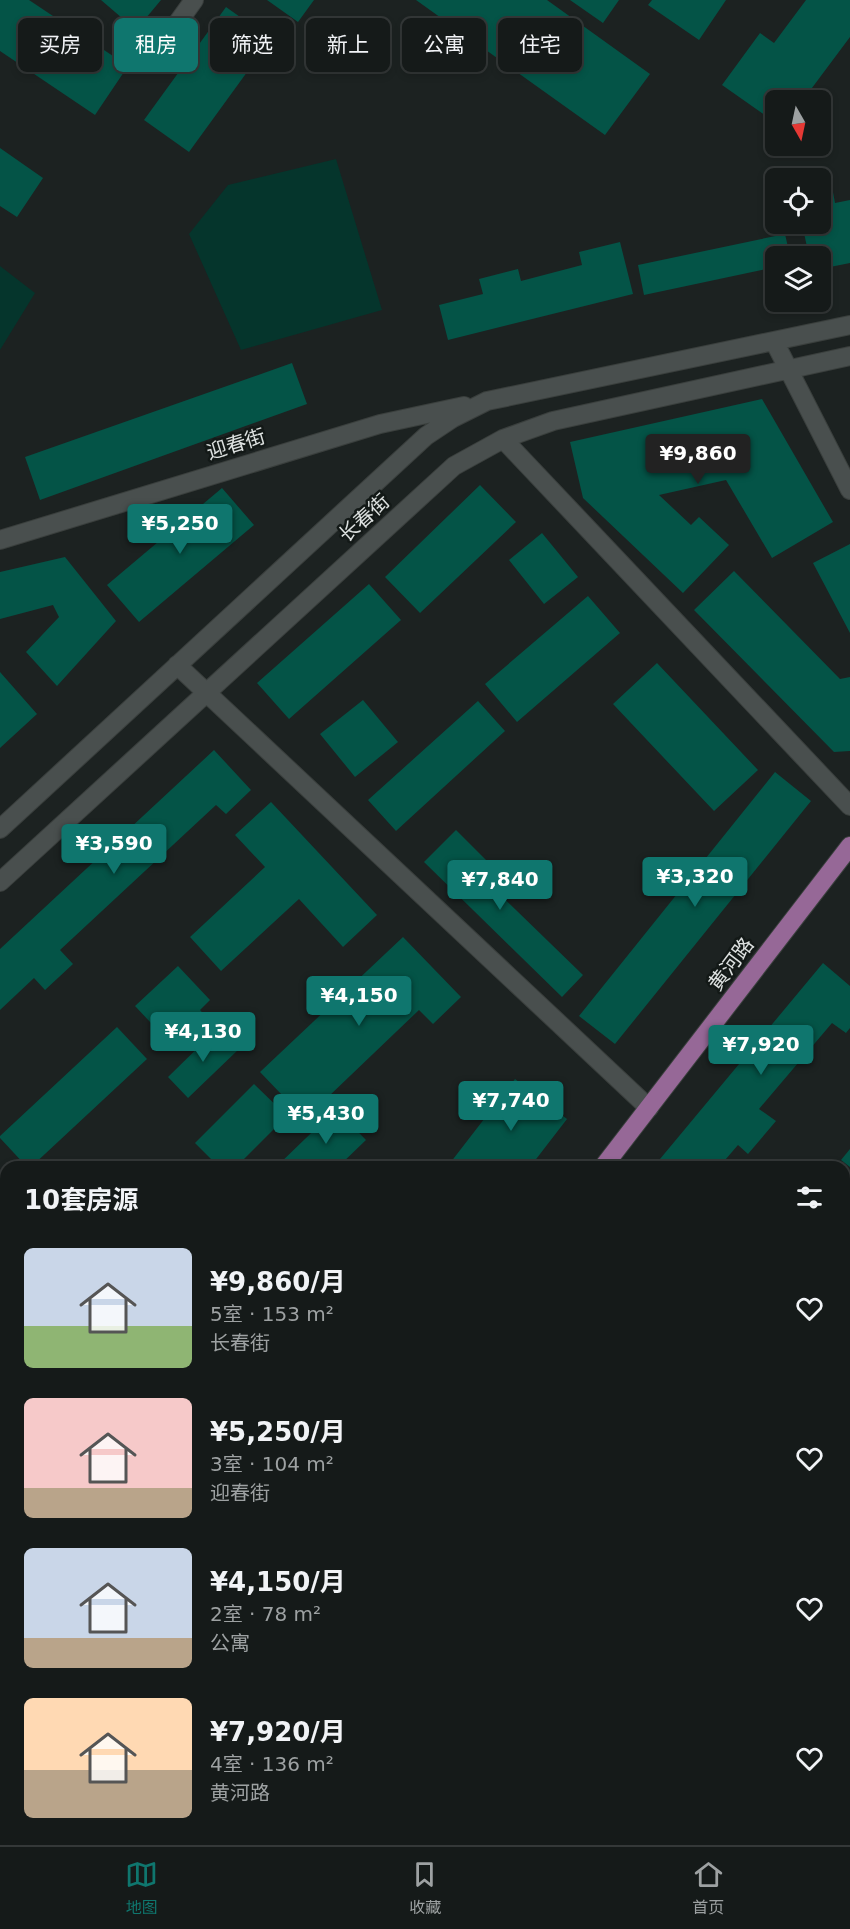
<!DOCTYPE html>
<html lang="zh">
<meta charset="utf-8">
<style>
:root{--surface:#151a19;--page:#1e2322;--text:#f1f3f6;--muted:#9da1a2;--line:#343838;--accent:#0f766e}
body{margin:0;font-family:"DejaVu Sans","Noto Sans SC",sans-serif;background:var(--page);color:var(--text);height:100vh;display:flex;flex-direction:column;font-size:22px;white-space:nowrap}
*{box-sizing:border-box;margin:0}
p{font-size:20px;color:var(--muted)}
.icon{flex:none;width:33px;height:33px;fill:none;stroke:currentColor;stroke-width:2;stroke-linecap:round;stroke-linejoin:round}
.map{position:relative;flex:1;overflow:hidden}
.drawer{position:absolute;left:0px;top:1161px;width:850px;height:684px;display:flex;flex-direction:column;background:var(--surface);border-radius:18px 18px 0 0;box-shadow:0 3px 9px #0003,0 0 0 2px var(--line)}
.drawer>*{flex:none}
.hud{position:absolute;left:18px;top:18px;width:814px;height:54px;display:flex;gap:12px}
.needle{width:39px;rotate:171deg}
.tools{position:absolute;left:765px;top:90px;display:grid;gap:12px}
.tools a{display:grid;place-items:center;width:66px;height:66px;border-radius:9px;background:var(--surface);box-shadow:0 3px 9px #0003,0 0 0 2px var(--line);font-size:30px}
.price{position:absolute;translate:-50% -51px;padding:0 14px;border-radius:6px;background:var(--accent);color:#fff;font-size:20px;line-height:39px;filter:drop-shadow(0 2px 3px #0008)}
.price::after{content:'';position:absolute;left:50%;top:36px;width:18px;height:14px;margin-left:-9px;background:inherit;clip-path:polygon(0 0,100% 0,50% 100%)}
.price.active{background:#222;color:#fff}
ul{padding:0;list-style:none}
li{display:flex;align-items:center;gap:18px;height:150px;padding:0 24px}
li span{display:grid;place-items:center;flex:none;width:168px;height:120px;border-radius:9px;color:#555}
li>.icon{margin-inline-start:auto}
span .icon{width:72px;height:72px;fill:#fffc;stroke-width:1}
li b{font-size:26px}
h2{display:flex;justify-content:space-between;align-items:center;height:72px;padding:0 24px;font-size:26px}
.tag{padding:0 21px;border-radius:9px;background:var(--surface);box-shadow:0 3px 9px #0003,0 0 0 2px var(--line);font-size:21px;line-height:54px}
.tag.active{background:var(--accent);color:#fff}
.tabs{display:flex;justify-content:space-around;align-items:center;height:84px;border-top:2px solid var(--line);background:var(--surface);font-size:16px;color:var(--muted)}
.tabs a{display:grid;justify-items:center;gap:3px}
.tabs .active{color:var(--accent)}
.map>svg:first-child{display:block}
</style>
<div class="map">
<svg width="850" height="1845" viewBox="0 0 850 1845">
<rect width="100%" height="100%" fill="#1c2221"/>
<!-- built -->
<path fill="#202d2a" d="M 6,1746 L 6,1839 L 179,1839 L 182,1845 L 0,1845 L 0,1748 Z"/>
<!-- green -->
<path fill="#05352c" d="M 336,159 L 382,310 L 241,350 L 189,234 L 228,185 Z
M 0,266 L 35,293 L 0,350 Z"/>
<!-- building -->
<path fill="#045447" d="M 0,0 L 29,0 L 128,66 L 95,115 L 0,51 Z
M 101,0 L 161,0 L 136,30 Z
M 267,0 L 314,0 L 298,22 Z
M 416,0 L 547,0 L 650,74 L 605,135 Z
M 570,0 L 619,0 L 603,23 Z
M 652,0 L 726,0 L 699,40 L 648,5 Z
M 806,0 L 850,0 L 850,37 L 803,100 L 776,100 L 776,123 L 722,85 L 760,33 L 774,43 Z
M 226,7 L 271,39 L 189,152 L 144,120 Z
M 0,148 L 43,178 L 17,217 L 0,206 Z
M 833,192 L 835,203 L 850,200 L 850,263 L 820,269 L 820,256 L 809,256 L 802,224 L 820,224 L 820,195 Z
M 785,234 L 790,256 L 776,256 L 776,267 L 644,295 L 638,265 Z
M 620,242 L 633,294 L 448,340 L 439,305 L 483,294 L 479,279 L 518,269 L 521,281 L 582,265 L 579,252 Z
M 292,363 L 307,404 L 40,500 L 25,457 Z
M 762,399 L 833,522 L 772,558 L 726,480 L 659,495 L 691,525 L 699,517 L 729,545 L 683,593 L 583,498 L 570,442 Z
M 480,485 L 516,522 L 420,613 L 385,577 Z
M 222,488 L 254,525 L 139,622 L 107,585 Z
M 542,533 L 578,577 L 544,604 L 509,560 Z
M 850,544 L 850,633 L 813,563 Z
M 65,557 L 116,621 L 57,686 L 26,652 L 59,617 L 53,605 L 0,619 L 0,572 Z
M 734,571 L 840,679 L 850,677 L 850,751 L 834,752 L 694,610 Z
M 369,584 L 401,620 L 289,719 L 257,683 Z
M 588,596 L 620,633 L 517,722 L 485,684 Z
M 657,663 L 758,770 L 714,811 L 613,704 Z
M 0,672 L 37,714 L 0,748 Z
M 363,700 L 398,742 L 355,777 L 320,734 Z
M 478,701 L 505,731 L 396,831 L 368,800 Z
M 214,750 L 251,790 L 226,814 L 216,805 L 60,950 L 73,964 L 45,990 L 34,978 L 0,1010 L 0,949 Z
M 775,772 L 811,801 L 615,1044 L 579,1016 Z
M 271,802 L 377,915 L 343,947 L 299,899 L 221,971 L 190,937 L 265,867 L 235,835 Z
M 456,830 L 494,868 L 484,879 L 583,975 L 562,997 L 424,862 Z
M 403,937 L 461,997 L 433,1024 L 419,1010 L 305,1119 L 260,1072 Z
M 823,963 L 850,986 L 850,1028 L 846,1033 L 832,1023 L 759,1109 L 776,1121 L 748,1154 L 738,1145 L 719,1167 L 657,1167 L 655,1165 Z
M 178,966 L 210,1000 L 200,1010 L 207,1018 L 182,1042 L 174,1033 L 167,1040 L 135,1006 Z
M 117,1027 L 147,1059 L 31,1167 L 27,1167 L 0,1138 L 0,1136 Z
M 218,1028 L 239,1049 L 188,1098 L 168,1077 Z
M 515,1079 L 567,1119 L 530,1167 L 447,1167 Z
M 254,1084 L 287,1116 L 236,1167 L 219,1167 L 195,1143 Z
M 336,1109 L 366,1140 L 338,1167 L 276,1167 Z
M 850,1149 L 850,1167 L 841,1160 Z
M 844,1197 L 850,1201 L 850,1205 L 844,1213 Z
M 6,1422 L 6,1501 L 0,1487 L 0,1424 Z
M 6,1532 L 6,1573 L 0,1575 L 0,1534 Z
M 6,1616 L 6,1677 L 0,1679 L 0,1619 Z
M 301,1839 L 360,1839 L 363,1845 L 303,1845 Z
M 572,1839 L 702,1839 L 689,1845 L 559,1845 Z"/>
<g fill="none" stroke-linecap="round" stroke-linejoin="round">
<defs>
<path id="minor" d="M 153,57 L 194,0
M 774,341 L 850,490
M 503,439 L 850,806
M 0,540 L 380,424 L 464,406
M 177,665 L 649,1108
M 0,829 L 426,436 L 453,418 L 487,401 L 850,325
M 0,882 L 454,466 L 503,439 L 553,421 L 850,356
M 0,1343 L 6,1348
M 0,1590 L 6,1588
M 238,1839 L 241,1845"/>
<path id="major" d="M 603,1167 L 850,846"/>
</defs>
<!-- minor casing -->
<use href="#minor" stroke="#3a3f3d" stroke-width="20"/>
<!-- major casing -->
<use href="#major" stroke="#3a3f3d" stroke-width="20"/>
<!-- minor -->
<use href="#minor" stroke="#494f4e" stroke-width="18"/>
<!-- major -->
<use href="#major" stroke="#966897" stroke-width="18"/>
</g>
<g text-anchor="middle" stroke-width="5" stroke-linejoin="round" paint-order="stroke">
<!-- street labels -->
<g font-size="20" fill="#dde1e0" stroke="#131917">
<text transform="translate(236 444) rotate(-17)" y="7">迎春街</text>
<text transform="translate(364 518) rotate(-42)" y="7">长春街</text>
<text transform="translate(731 964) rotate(-53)" y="7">黄河路</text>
</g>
</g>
</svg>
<div class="tools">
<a><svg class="needle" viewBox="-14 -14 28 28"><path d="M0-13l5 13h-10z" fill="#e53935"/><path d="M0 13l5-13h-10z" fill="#9da1a2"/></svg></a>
<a><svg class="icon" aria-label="locate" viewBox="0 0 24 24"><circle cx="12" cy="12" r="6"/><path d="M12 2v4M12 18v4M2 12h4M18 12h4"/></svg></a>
<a><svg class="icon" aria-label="layers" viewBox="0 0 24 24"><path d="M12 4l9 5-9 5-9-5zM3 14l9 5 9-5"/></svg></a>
</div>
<b class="price active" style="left:698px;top:485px">¥9,860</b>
<b class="price" style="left:180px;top:555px">¥5,250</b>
<b class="price" style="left:114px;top:875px">¥3,590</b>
<b class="price" style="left:695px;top:908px">¥3,320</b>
<b class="price" style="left:500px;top:911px">¥7,840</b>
<b class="price" style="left:359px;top:1027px">¥4,150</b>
<b class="price" style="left:203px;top:1063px">¥4,130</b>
<b class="price" style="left:761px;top:1076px">¥7,920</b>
<b class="price" style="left:511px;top:1132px">¥7,740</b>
<b class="price" style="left:326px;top:1145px">¥5,430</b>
<div class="hud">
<a class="tag">买房</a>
<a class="tag active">租房</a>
<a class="tag">筛选</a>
<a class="tag">新上</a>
<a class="tag">公寓</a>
<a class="tag">住宅</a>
</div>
<section class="drawer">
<h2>10套房源<svg class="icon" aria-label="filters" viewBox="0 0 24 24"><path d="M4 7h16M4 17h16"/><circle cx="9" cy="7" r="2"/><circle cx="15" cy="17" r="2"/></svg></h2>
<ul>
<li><span style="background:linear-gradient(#c9d6e8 65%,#8fb573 0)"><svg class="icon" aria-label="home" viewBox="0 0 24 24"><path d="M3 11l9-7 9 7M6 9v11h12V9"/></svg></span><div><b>¥9,860/月</b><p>5室 · 153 m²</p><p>长春街</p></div><svg class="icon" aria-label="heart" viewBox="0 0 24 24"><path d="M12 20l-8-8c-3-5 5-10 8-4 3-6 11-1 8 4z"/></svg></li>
<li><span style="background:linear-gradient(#f6c9c9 75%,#b9a48a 0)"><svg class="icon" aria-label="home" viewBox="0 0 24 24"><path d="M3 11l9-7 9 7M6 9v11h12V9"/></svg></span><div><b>¥5,250/月</b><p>3室 · 104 m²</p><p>迎春街</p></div><svg class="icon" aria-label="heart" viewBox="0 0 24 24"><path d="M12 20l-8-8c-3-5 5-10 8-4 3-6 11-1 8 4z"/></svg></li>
<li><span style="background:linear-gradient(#c9d6e8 75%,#b9a48a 0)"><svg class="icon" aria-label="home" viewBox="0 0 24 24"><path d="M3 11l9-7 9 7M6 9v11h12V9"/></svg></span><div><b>¥4,150/月</b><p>2室 · 78 m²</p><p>公寓</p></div><svg class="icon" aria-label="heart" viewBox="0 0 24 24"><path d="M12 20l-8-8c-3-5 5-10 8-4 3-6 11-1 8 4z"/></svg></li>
<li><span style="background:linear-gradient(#ffd9b3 60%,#b9a48a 0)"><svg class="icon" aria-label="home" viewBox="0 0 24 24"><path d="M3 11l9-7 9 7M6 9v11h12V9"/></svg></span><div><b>¥7,920/月</b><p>4室 · 136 m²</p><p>黄河路</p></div><svg class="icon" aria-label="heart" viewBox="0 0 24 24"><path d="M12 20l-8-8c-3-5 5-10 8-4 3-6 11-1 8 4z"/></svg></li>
</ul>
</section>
</div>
<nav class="tabs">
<a class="active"><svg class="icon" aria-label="map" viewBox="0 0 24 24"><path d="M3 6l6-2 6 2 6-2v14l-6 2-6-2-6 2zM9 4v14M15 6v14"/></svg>地图</a>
<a><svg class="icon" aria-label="saved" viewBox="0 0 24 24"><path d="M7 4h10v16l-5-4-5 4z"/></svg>收藏</a>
<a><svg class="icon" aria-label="home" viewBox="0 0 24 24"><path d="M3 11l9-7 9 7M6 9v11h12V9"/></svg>首页</a>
</nav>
